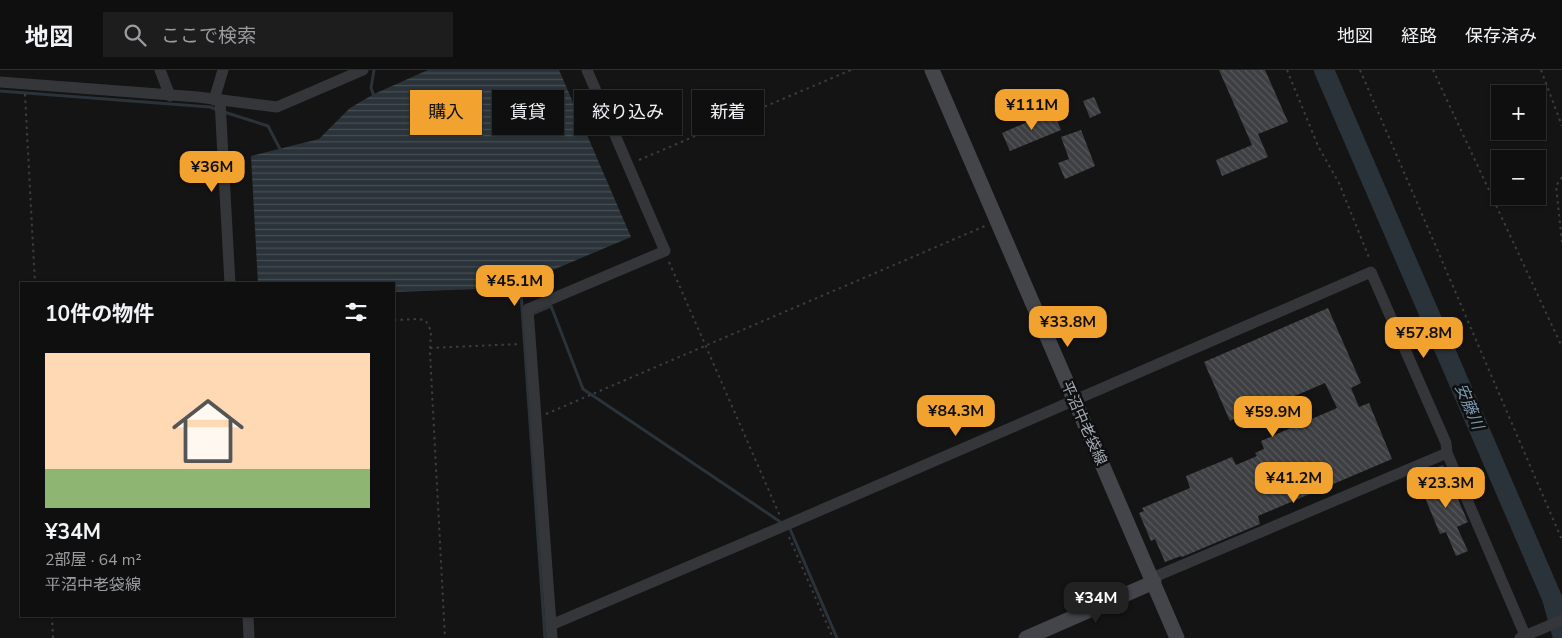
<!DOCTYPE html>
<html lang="ja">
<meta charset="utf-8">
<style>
:root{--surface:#0f0f10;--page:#1d1d1e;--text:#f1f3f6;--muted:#9b9c9f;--line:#2f2f30;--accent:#f2a32f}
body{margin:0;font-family:"Nunito Sans","Noto Sans JP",sans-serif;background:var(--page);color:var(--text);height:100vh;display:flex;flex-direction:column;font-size:19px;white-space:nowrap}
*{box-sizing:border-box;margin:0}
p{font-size:16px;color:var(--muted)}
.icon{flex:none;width:28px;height:28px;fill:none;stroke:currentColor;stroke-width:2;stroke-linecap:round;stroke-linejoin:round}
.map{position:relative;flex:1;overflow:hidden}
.details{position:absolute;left:20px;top:212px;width:375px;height:335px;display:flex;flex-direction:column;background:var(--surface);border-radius:0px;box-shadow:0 1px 4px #0004,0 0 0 1px var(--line)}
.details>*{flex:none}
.banner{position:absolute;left:410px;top:20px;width:475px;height:45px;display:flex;gap:10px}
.fabs{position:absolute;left:1491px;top:15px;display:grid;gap:10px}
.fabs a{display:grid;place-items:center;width:55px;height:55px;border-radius:0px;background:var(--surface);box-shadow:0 1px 4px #0004,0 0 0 1px var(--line);font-size:25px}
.price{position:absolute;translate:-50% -42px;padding:0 11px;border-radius:10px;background:var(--accent);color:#111;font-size:16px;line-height:32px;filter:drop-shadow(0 1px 2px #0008)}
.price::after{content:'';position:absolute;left:50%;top:30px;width:15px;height:11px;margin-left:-8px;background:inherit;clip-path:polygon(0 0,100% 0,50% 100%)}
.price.active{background:#222;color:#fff}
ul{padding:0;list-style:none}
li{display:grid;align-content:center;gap:10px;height:265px;padding:0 25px}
li span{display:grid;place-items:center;height:155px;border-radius:0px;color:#555}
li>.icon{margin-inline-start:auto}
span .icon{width:90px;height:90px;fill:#fffc;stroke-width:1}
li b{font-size:21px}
h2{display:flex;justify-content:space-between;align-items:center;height:60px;padding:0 25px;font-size:21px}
.chip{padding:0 18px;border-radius:0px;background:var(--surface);box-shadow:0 1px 4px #0004,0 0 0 1px var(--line);font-size:18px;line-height:45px}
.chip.active{background:var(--accent);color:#111}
header{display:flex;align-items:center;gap:30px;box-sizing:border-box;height:70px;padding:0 25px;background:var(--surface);border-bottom:1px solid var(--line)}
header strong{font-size:24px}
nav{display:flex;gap:28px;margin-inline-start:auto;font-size:18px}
.search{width:350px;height:45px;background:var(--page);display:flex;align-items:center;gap:12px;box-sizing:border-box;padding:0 18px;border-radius:0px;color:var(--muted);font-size:19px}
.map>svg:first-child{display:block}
</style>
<header>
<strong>地図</strong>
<div class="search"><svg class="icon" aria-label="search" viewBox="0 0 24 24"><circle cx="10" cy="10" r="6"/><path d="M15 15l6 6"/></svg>ここで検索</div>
<nav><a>地図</a><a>経路</a><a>保存済み</a></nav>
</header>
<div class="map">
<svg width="1562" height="568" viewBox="0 0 1562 568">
<defs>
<pattern id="water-rules" width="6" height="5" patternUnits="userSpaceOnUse" patternTransform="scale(1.25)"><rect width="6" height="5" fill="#2a3339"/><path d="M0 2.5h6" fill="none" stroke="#464e53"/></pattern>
<pattern id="building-back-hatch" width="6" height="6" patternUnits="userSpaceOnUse" patternTransform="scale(1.25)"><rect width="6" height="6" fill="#3e3f42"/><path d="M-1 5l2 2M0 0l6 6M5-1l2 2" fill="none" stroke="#57585b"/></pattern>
</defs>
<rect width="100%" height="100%" fill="#141415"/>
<!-- water -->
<path fill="url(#water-rules)" d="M 428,0 L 559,0 L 631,167 L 510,218 L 394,222 L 394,214 L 258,214 L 251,86 L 319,69 L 350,38 L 374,24 Z"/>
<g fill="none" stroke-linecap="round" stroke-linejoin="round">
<!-- stream -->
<path stroke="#2a3339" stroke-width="3" d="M 0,21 L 210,37 L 218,40
M 374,26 L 371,18 L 374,0
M 224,42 L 268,56 L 281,81
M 520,209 L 545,568
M 532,244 L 551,236 L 583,319 L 782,453
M 787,457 L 790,459 L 837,568"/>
<!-- river -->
<path stroke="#2a3339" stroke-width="20" d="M 1324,0 L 1552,528 L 1562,564"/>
</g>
<!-- building -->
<path fill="url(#building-back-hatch)" d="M 1219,0 L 1265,0 L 1288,52 L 1258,64 L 1268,87 L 1222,106 L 1216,90 L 1252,75 Z
M 1094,27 L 1101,43 L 1090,48 L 1083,31 Z
M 1053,41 L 1061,60 L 1010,81 L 1002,63 Z
M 1081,60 L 1095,96 L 1065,109 L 1058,93 L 1069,89 L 1061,67 Z
M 1328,238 L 1361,313 L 1351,318 L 1359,337 L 1369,333 L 1392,389 L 1258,446 L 1260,454 L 1182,487 L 1181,486 L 1165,492 L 1155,469 L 1151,471 L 1139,443 L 1144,441 L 1142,438 L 1190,418 L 1186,406 L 1232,387 L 1236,395 L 1257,386 L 1255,383 L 1264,379 L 1261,371 L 1337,338 L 1325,313 L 1269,337 L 1272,344 L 1248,354 L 1245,347 L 1241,349 L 1240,346 L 1230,351 L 1204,292 Z
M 1443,395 L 1468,452 L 1457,457 L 1468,481 L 1456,486 L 1446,462 L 1440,464 L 1423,423 L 1435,418 L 1428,401 Z"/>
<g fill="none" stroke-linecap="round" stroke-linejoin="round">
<!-- path -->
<path stroke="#3b3d41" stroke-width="2" stroke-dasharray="2.5 4" stroke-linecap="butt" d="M 1287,0 L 1318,76 L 1339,113 L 1370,190
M 1360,0 L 1562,470
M 1433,0 L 1562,277
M 1541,0 L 1562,56
M 25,24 L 35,214
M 639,90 L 851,0
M 1562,107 L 1556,116 L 1562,172
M 669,192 L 780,446
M 394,250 L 419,249 L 426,251 L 431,261 L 430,283 L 445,568
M 430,278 L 520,274
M 546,344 L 985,156
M 789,467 L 833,568
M 52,546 L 53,568"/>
<!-- street -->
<path stroke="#35363a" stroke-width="11" d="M 160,0 L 170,26
M 0,12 L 198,27 L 277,37 L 363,0
M 214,30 L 223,0
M 220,31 L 230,214
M 1152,508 L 1447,383
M 248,546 L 249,568
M 551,555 L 784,456 L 1371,202 L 1446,373 L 1447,383 L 1525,565
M 552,568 L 528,239 L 665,181 L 587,0
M 1520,568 L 1562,550"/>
<!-- secondary -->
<path stroke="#43454a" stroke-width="15" d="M 932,0 L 1177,568
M 1026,568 L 1154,512"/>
</g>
<g text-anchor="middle" stroke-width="5" stroke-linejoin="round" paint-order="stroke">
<!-- street labels -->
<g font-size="15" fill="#a5abb6" stroke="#0f0f10">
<text transform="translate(1084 353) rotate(66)" y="5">平沼中老袋線</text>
</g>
<!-- water labels -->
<g font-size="16" font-style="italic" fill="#7c9cb1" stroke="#0f0f10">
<text transform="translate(1470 336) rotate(67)" y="6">安藤川</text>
</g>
</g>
</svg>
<div class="fabs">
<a>+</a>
<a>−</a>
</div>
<b class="price" style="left:1032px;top:61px">¥111M</b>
<b class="price" style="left:212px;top:123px">¥36M</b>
<b class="price" style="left:515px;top:237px">¥45.1M</b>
<b class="price" style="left:1068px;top:278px">¥33.8M</b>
<b class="price" style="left:1424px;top:289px">¥57.8M</b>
<b class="price" style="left:956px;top:367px">¥84.3M</b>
<b class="price" style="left:1273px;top:368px">¥59.9M</b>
<b class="price" style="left:1294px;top:434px">¥41.2M</b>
<b class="price" style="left:1446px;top:439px">¥23.3M</b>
<b class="price active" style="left:1096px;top:554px">¥34M</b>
<div class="banner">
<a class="chip active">購入</a>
<a class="chip">賃貸</a>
<a class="chip">絞り込み</a>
<a class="chip">新着</a>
</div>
<section class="details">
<h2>10件の物件<svg class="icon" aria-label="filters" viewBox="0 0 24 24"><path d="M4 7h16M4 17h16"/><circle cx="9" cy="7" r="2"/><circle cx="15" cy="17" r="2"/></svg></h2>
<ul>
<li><span style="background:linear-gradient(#ffd9b3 75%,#8fb573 0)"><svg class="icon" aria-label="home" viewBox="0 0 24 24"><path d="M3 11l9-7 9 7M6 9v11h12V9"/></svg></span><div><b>¥34M</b><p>2部屋 · 64 m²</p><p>平沼中老袋線</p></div></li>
</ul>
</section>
</div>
